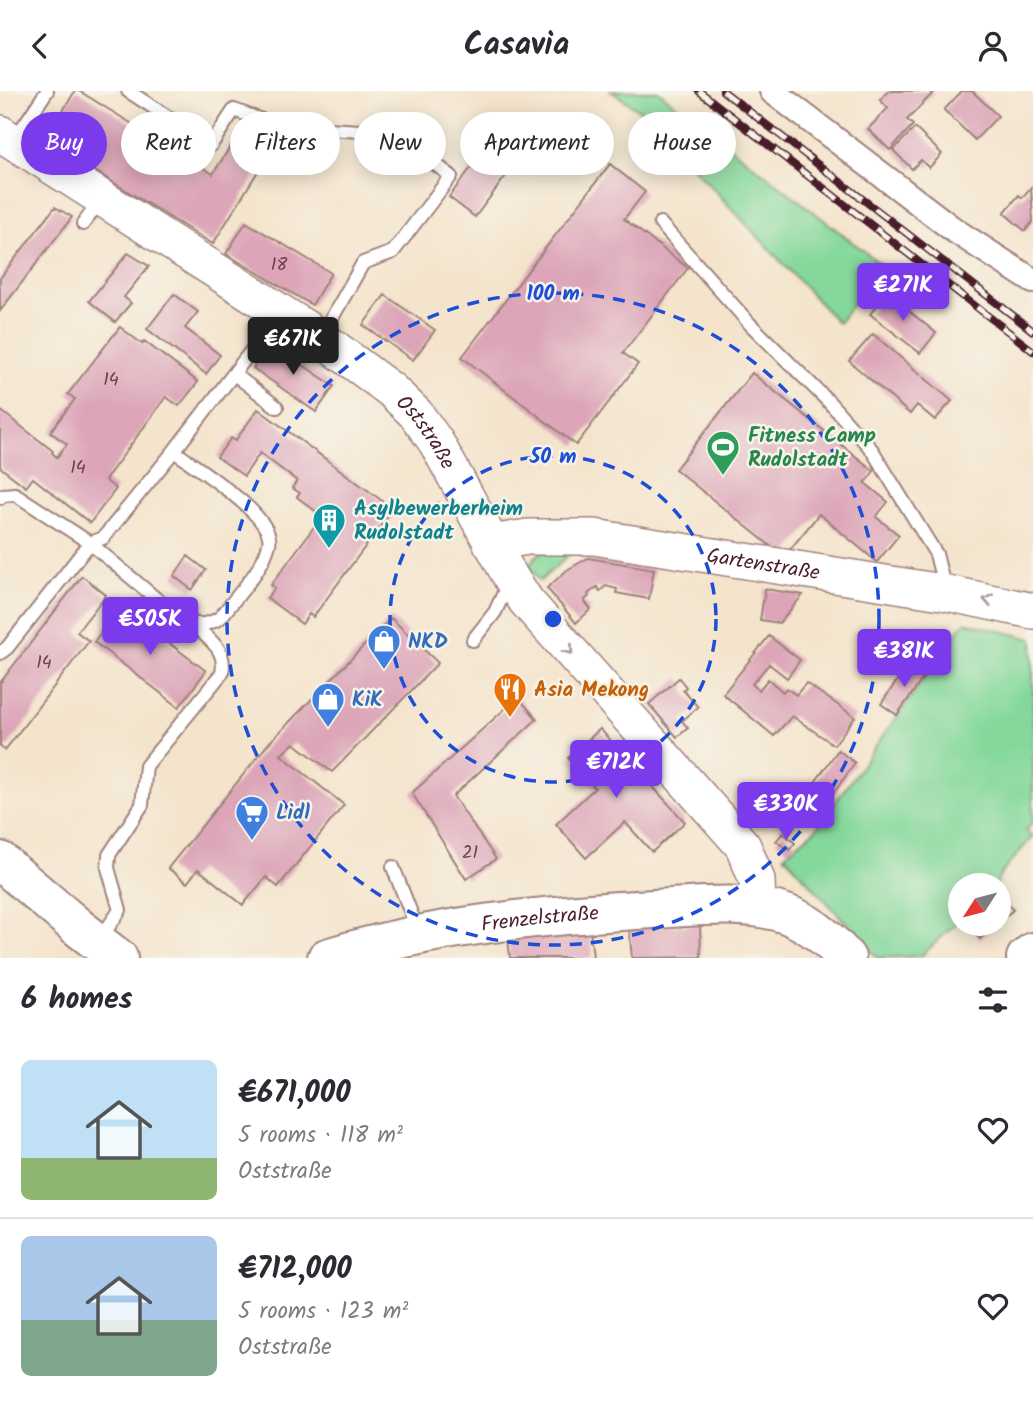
<!DOCTYPE html>
<meta charset="utf-8">
<style>
:root{--surface:#fff;--page:#f2f2f3;--text:#2b2b33;--muted:#7c7c81;--line:#e1e1e2;--accent:#7c3aed}
body{margin:0;font-family:Kalam,sans-serif;background:var(--page);color:var(--text);height:100vh;display:flex;flex-direction:column;font-size:26px;white-space:nowrap}
*{box-sizing:border-box;margin:0}
p{font-size:23px;color:var(--muted)}
.icon{flex:none;width:38px;height:38px;fill:none;stroke:currentColor;stroke-width:2;stroke-linecap:round;stroke-linejoin:round}
.map{position:relative;height:867px;overflow:hidden}
.drawer{display:flex;flex-direction:column;background:var(--surface);flex:1}
.drawer>*{flex:none}
.banner{position:absolute;left:21px;top:21px;width:992px;height:63px;display:flex;gap:14px}
.needle{width:46px;rotate:234deg}
.tools{position:absolute;left:948px;top:782px;display:grid;gap:14px}
.tools a{display:grid;place-items:center;width:63px;height:63px;border-radius:50%;background:var(--surface);box-shadow:0 4px 18px #0003;font-size:35px}
.price{position:absolute;translate:-50% -60px;padding:0 16px;border-radius:7px;background:var(--accent);color:#fff;font-size:23px;line-height:46px;filter:drop-shadow(0 2px 4px #0008)}
.price::after{content:'';position:absolute;left:50%;top:42px;width:21px;height:16px;margin-left:-10px;background:inherit;clip-path:polygon(0 0,100% 0,50% 100%)}
.price.selected{background:#222;color:#fff}
ul{padding:0;list-style:none}
li{display:flex;align-items:center;gap:21px;height:175px;padding:0 21px}
li+li{border-top:2px solid var(--line)}
li span{display:grid;place-items:center;flex:none;width:196px;height:140px;border-radius:10px;color:#555}
li>.icon{margin-inline-start:auto}
span .icon{width:84px;height:84px;fill:#fffc;stroke-width:1}
li b{font-size:30px}
h2{display:flex;justify-content:space-between;align-items:center;height:84px;padding:0 21px;font-size:30px}
.chip{padding:0 24px;border-radius:32px;background:var(--surface);box-shadow:0 4px 18px #0003;font-size:24px;line-height:63px}
.chip.selected{background:var(--accent);color:#fff}
header{display:flex;justify-content:space-between;align-items:center;height:91px;padding:0 21px;background:var(--surface);font-size:32px;font-weight:700}
.map>svg:first-child{display:block}
</style>
<header><svg class="icon" aria-label="back" viewBox="0 0 24 24"><path d="M15 5l-7 7 7 7"/></svg>Casavia<svg class="icon" aria-label="person" viewBox="0 0 24 24"><circle cx="12" cy="8" r="4"/><path d="M4 21q1-7 8-7t8 7"/></svg></header>
<div class="map">
<svg width="1033" height="867" viewBox="0 0 1033 867">
<rect width="100%" height="100%" fill="#f7f3e8"/>
<filter id="ink" filterUnits="userSpaceOnUse"><feTurbulence type="fractalNoise" baseFrequency=".0143" numOctaves="2"/><feDisplacementMap in="SourceGraphic" scale="14" xChannelSelector="R" yChannelSelector="G"/><feConvolveMatrix kernelMatrix="1 2 1 2 8 2 1 2 1" color-interpolation-filters="sRGB"/></filter>
<filter id="wash" filterUnits="userSpaceOnUse"><feTurbulence type="fractalNoise" baseFrequency=".00686" numOctaves="4" result="noise"/><feDisplacementMap in="SourceGraphic" scale="28" xChannelSelector="R" yChannelSelector="G"/><feGaussianBlur stdDeviation="1.57" result="paint"/><feColorMatrix in="noise" values="0 0 0 0 0 0 0 0 0 0 0 0 0 0 0 0 0 1.4 0 .05"/><feComposite in="paint" operator="in"/></filter>
<g filter="url(#wash)">
<rect width="100%" height="100%" fill="#f4e4cc"/>
<!-- green -->
<path fill="#84d89b" stroke="#677c63" stroke-width="2" d="M 611,0 L 658,0 L 883,175 L 838,232 L 642,21 Z
M 576,457 L 540,490 L 529,476 C 538,455 556,458 576,457 Z
M 965,531 L 1033,548 L 1033,730 L 1026,740 L 1033,745 L 1000,784 L 996,794 L 961,794 L 961,828 L 921,865 L 878,867 L 784,764 L 816,738 Z"/>
<g id="blocks">
<!-- building -->
<path fill="#dca5b8" d="M 75,0 L 79,0 L 213,83 L 240,40 L 271,59 L 213,153 L 45,49 Z
M 888,0 L 935,0 L 907,29 L 913,34 L 890,59 L 868,38 L 888,17 L 880,9 Z
M 962,0 L 972,0 L 998,25 L 975,49 L 944,19 Z
M 915,37 L 942,63 L 929,77 L 921,69 L 912,78 L 893,59 Z
M 498,41 L 524,61 L 475,126 L 449,106 Z
M 610,73 L 645,101 L 624,128 L 688,177 L 623,262 L 638,273 L 576,354 L 462,266 Z
M 1031,96 L 1033,130 L 1025,140 L 1004,122 L 1019,104 L 1022,107 Z
M 55,116 L 72,126 L 0,220 L 0,187 Z
M 246,131 L 331,182 L 312,214 L 226,163 Z
M 128,162 L 149,175 L 124,206 L 131,212 L 115,231 L 89,210 Z
M 887,202 L 936,242 L 920,262 L 870,223 Z
M 174,203 L 198,221 L 185,237 L 220,264 L 206,283 L 147,238 Z
M 385,204 L 435,239 L 413,269 L 363,234 Z
M 120,236 L 142,253 L 144,250 L 198,291 L 179,315 L 166,306 L 105,389 L 116,398 L 90,432 L 33,387 L 26,396 L 0,376 L 0,319 L 53,360 L 52,362 L 57,366 L 67,353 L 50,341 L 75,308 L 68,303 Z
M 873,243 L 952,310 L 935,329 L 917,314 L 910,323 L 849,270 Z
M 270,252 L 334,295 L 316,321 L 253,277 Z
M 752,282 L 874,380 L 865,392 L 888,411 L 876,426 L 899,444 L 877,471 L 819,423 L 784,466 L 675,378 Z
M 258,318 L 393,418 L 313,526 L 309,523 L 302,533 L 267,507 L 275,497 L 271,494 L 322,425 L 297,406 L 300,402 L 292,397 L 297,390 L 260,362 L 244,385 L 217,366 L 231,347 L 235,350 Z
M 188,465 L 206,479 L 192,499 L 174,485 Z
M 588,467 L 654,478 L 649,508 L 616,502 L 617,498 L 606,495 L 600,500 L 597,496 L 588,503 L 589,505 L 584,510 L 591,518 L 576,532 L 547,497 L 567,479 Z
M 82,485 L 106,504 L 77,541 L 89,550 L 5,659 L 0,655 L 0,592 Z
M 765,498 L 803,504 L 779,532 L 760,529 Z
M 121,516 L 206,580 L 179,616 L 94,551 Z
M 391,527 L 438,572 L 332,681 L 294,652 L 281,664 L 344,714 L 278,796 L 266,786 L 243,814 L 198,778 L 187,792 L 168,777 L 268,653 Z
M 769,545 L 800,569 L 787,587 L 769,573 L 752,593 L 759,599 L 768,588 L 783,601 L 786,597 L 796,604 L 806,592 L 855,626 L 834,654 L 792,625 L 774,645 L 723,603 Z
M 910,571 L 926,583 L 897,624 L 881,613 Z
M 679,587 L 686,596 L 683,599 L 698,616 L 682,630 L 688,637 L 677,646 L 649,613 Z
M 518,606 L 537,628 L 453,705 L 496,768 L 466,788 L 412,702 Z
M 600,638 L 685,731 L 652,761 L 625,731 L 586,767 L 556,733 L 595,697 L 568,667 Z
M 838,659 L 855,672 L 825,714 L 808,701 Z
M 783,742 L 795,752 L 789,759 L 776,750 Z
M 999,803 L 1013,819 L 999,831 Z
M 966,833 L 997,833 L 980,848 Z
M 700,834 L 701,866 L 632,867 L 629,836 Z
M 590,839 L 593,867 L 510,867 L 508,846 Z"/>
</g>
</g>
<g filter="url(#ink)">
<use href="#blocks" fill-opacity="0" stroke="#9f827c" stroke-width="2"/>
<g fill="none" stroke-linecap="round" stroke-linejoin="round">
<defs>
<path id="service" d="M 128,0 L 211,54 L 234,19 L 278,35 L 394,42 L 451,85 L 393,161 L 363,172 L 323,243
M 14,49 L 47,0
M 660,132 L 750,233 L 830,312 L 872,359 L 936,463 L 942,487 L 942,498
M 83,133 L 100,110
M 234,283 L 277,316
M 174,360 C 195,376 276,426 269,453 C 263,479 237,504 221,526 C 206,536 195,535 179,527 L 90,452 L 103,447 L 174,360 L 279,224
M 0,407 L 3,404 L 15,403 L 90,452 L 7,557 L 0,562
M 473,549 L 495,521 L 509,491
M 393,776 L 418,840
M 100,848 L 120,819 L 108,777 L 109,764 L 142,714 L 146,675 L 222,582 C 227,558 210,550 194,534"/>
<path id="minor" d="M 772,0 L 954,139 L 1033,190"/>
<g id="secondary">
<path id="s1" d="M 0,42 L 321,247 L 391,299 L 416,323 L 436,351 L 511,487 L 526,510 L 743,755 L 757,789 L 758,816"/>
<path id="s2" d="M 491,452 L 528,446 L 594,446 L 942,501 L 1033,520"/>
</g>
<g id="primary">
<path d="M 0,770 L 79,837 L 118,867"/>
<path id="s3" d="M 327,867 C 433,834 544,824 654,818 C 694,816 737,810 776,820 C 805,827 827,846 846,867"/>
<path d="M 1026,867 L 1033,861"/>
</g>
</defs>
<!-- service casing -->
<use href="#service" stroke="#9f827c" stroke-width="16"/>
<!-- minor casing -->
<use href="#minor" stroke="#9f827c" stroke-width="28"/>
<!-- secondary casing -->
<use href="#secondary" stroke="#9f827c" stroke-width="38"/>
<!-- primary casing -->
<use href="#primary" stroke="#9f827c" stroke-width="42"/>
<!-- service -->
<use href="#service" stroke="#fff" stroke-width="12"/>
<!-- minor -->
<use href="#minor" stroke="#fff" stroke-width="24"/>
<!-- secondary -->
<use href="#secondary" stroke="#fff" stroke-width="35"/>
<!-- primary -->
<use href="#primary" stroke="#fff" stroke-width="38"/>
<defs>
<path id="rail" d="M 699,0 L 1033,260
M 723,0 L 1033,240"/>
</defs>
<!-- rail casing -->
<use href="#rail" stroke="#4a1f2b" stroke-width="8"/>
<!-- rail -->
<use href="#rail" stroke="#f7f3e8" stroke-width="5" stroke-dasharray="16" stroke-linecap="butt"/>
</g>
<!-- one-way arrows -->
<defs><path id="oneway-chevron" d="M-2-3.5L2.5 0L-2 3.5" fill="none" stroke-width="1.6" stroke-linecap="round" stroke-linejoin="round" transform="scale(1.75)"/></defs>
<g stroke="#ae9aa0">
<use href="#oneway-chevron" transform="translate(988 509) rotate(-169)"/>
<use href="#oneway-chevron" transform="translate(569 559) rotate(49)"/>
</g>
</g>
<!-- distance rings -->
<g fill="none" stroke="#1d4ed8" stroke-width="3.5" stroke-dasharray="12 9">
<circle cx="553" cy="528" r="163"/>
<circle cx="553" cy="528" r="326"/>
</g>
<!-- icons -->
<defs>
<symbol id="stadium-pin" viewBox="-11 -11 22 30"><path d="M0 17L-7.5 6A9.5 9.5 0 1 1 7.5 6Z" fill="#2e9e5b" stroke="#f7f3e8"/><path d="M0-5a6.5 5 0 1 0 0 10a6.5 5 0 1 0 0-10ZM-3.5-1.8h7v3.6h-7Z" fill="#fff"/></symbol>
<symbol id="building-pin" viewBox="-11 -11 22 30"><path d="M0 17L-7.5 6A9.5 9.5 0 1 1 7.5 6Z" fill="#0f9aa8" stroke="#f7f3e8"/><path d="M-4-6H4V6H1V3H-1V6H-4ZM-2.5-4.3h1.7v1.8h-1.7ZM.8-4.3h1.7v1.8H.8ZM-2.5-1h1.7V.8h-1.7ZM.8-1h1.7V.8H.8Z" fill="#fff"/></symbol>
<symbol id="shop-pin" viewBox="-11 -11 22 30"><path d="M0 17L-7.5 6A9.5 9.5 0 1 1 7.5 6Z" fill="#3f7fe0" stroke="#f7f3e8"/><path d="M-5-2.5h2.3a2.7 3.5 0 0 1 5.4 0H5L5.5 6h-11ZM-1.5-2.5h3a1.5 2.3 0 0 0-3 0Z" fill="#fff"/></symbol>
<symbol id="restaurant-pin" viewBox="-11 -11 22 30"><path d="M0 17L-7.5 6A9.5 9.5 0 1 1 7.5 6Z" fill="#e8710a" stroke="#f7f3e8"/><path d="M-5-6h1v4h1v-4h1v4h1v-4h1v5L-1.5 .5V6h-2V.5L-5-1ZM5-6V6H3V1.5H1.5Q1.5-4 5-6Z" fill="#fff"/></symbol>
<symbol id="supermarket-pin" viewBox="-11 -11 22 30"><path d="M0 17L-7.5 6A9.5 9.5 0 1 1 7.5 6Z" fill="#3f7fe0" stroke="#f7f3e8"/><path d="M-6-5.5h2.5l.6 2H6L4.5 2H-2.5L-4.4-4H-6ZM-1.5 3.2a1.3 1.3 0 1 0 .1 0ZM3 3.2a1.3 1.3 0 1 0 .1 0Z" fill="#fff"/></symbol>
</defs>
<g fill-rule="evenodd">
<use href="#stadium-pin" x="704" y="337" width="38" height="52"/>
<use href="#building-pin" x="310" y="410" width="38" height="52"/>
<use href="#shop-pin" x="365" y="531" width="38" height="52"/>
<use href="#restaurant-pin" x="491" y="579" width="38" height="52"/>
<use href="#shop-pin" x="309" y="589" width="38" height="52"/>
<use href="#supermarket-pin" x="233" y="702" width="38" height="52"/>
</g>
<g text-anchor="middle" stroke-width="5" stroke-linejoin="round" paint-order="stroke">
<!-- number labels -->
<g font-size="18" fill="#6e404e">
<text x="279" y="179">18</text>
<text x="111" y="294">14</text>
<text x="78" y="382">14</text>
<text x="44" y="577">14</text>
<text x="470" y="767">21</text>
</g>
<!-- street labels -->
<g font-size="21" fill="#4a1f2b" stroke="#f7f3e8">
<text dy="7" stroke="none"><textPath href="#s1" startOffset="523">Oststraße</textPath></text>
<text dy="7" stroke="none"><textPath href="#s2" startOffset="275">Gartenstraße</textPath></text>
<text dy="7" stroke="none"><textPath href="#s3" startOffset="217">Frenzelstraße</textPath></text>
</g>
<!-- leisure labels -->
<g font-size="21" font-weight="bold" fill="#27864d" stroke="#f7f3e8" text-anchor="start">
<text x="748" y="351">Fitness Camp<tspan x="748" dy="24">Rudolstadt</tspan></text>
</g>
<!-- culture labels -->
<g font-size="21" font-weight="bold" fill="#0d838f" stroke="#f7f3e8" text-anchor="start">
<text x="354" y="424">Asylbewerberheim<tspan x="354" dy="24">Rudolstadt</tspan></text>
</g>
<!-- shop labels -->
<g font-size="21" font-weight="bold" fill="#366cbe" stroke="#f7f3e8" text-anchor="start">
<text x="408" y="557">NKD</text>
<text x="352" y="615">KiK</text>
<text x="276" y="728">Lidl</text>
</g>
<!-- food labels -->
<g font-size="21" font-weight="bold" fill="#c56008" stroke="#f7f3e8" text-anchor="start">
<text x="534" y="605">Asia Mekong</text>
</g>
</g>
<circle cx="553" cy="528" r="10" fill="#1d4ed8" stroke="#f7f3e8" stroke-width="3.5"/>
<g font-size="21" text-anchor="middle" font-weight="bold" fill="#1d4ed8" stroke="#f7f3e8" stroke-width="5" stroke-linejoin="round" paint-order="stroke">
<text x="553" y="209">100 m</text>
<text x="553" y="372">50 m</text>
</g>
</svg>
<div class="tools">
<a><svg class="needle" viewBox="-14 -14 28 28"><path d="M0-13l5 13h-10z" fill="#e53935"/><path d="M0 13l5-13h-10z" fill="#7c7c81"/></svg></a>
</div>
<b class="price" style="left:903px;top:232px">€271K</b>
<b class="price selected" style="left:293px;top:286px">€671K</b>
<b class="price" style="left:150px;top:566px">€505K</b>
<b class="price" style="left:904px;top:598px">€381K</b>
<b class="price" style="left:616px;top:709px">€712K</b>
<b class="price" style="left:786px;top:751px">€330K</b>
<div class="banner">
<a class="chip selected">Buy</a>
<a class="chip">Rent</a>
<a class="chip">Filters</a>
<a class="chip">New</a>
<a class="chip">Apartment</a>
<a class="chip">House</a>
</div>
</div>
<section class="drawer">
<h2>6 homes<svg class="icon" aria-label="filters" viewBox="0 0 24 24"><path d="M4 7h16M4 17h16"/><circle cx="9" cy="7" r="2"/><circle cx="15" cy="17" r="2"/></svg></h2>
<ul>
<li><span style="background:linear-gradient(#bfe0f5 70%,#8fb573 0)"><svg class="icon" aria-label="home" viewBox="0 0 24 24"><path d="M3 11l9-7 9 7M6 9v11h12V9"/></svg></span><div><b>€671,000</b><p>5 rooms · 118 m²</p><p>Oststraße</p></div><svg class="icon" aria-label="heart" viewBox="0 0 24 24"><path d="M12 20l-8-8c-3-5 5-10 8-4 3-6 11-1 8 4z"/></svg></li>
<li><span style="background:linear-gradient(#a9c7e8 60%,#7fa58c 0)"><svg class="icon" aria-label="home" viewBox="0 0 24 24"><path d="M3 11l9-7 9 7M6 9v11h12V9"/></svg></span><div><b>€712,000</b><p>5 rooms · 123 m²</p><p>Oststraße</p></div><svg class="icon" aria-label="heart" viewBox="0 0 24 24"><path d="M12 20l-8-8c-3-5 5-10 8-4 3-6 11-1 8 4z"/></svg></li>
</ul>
</section>
